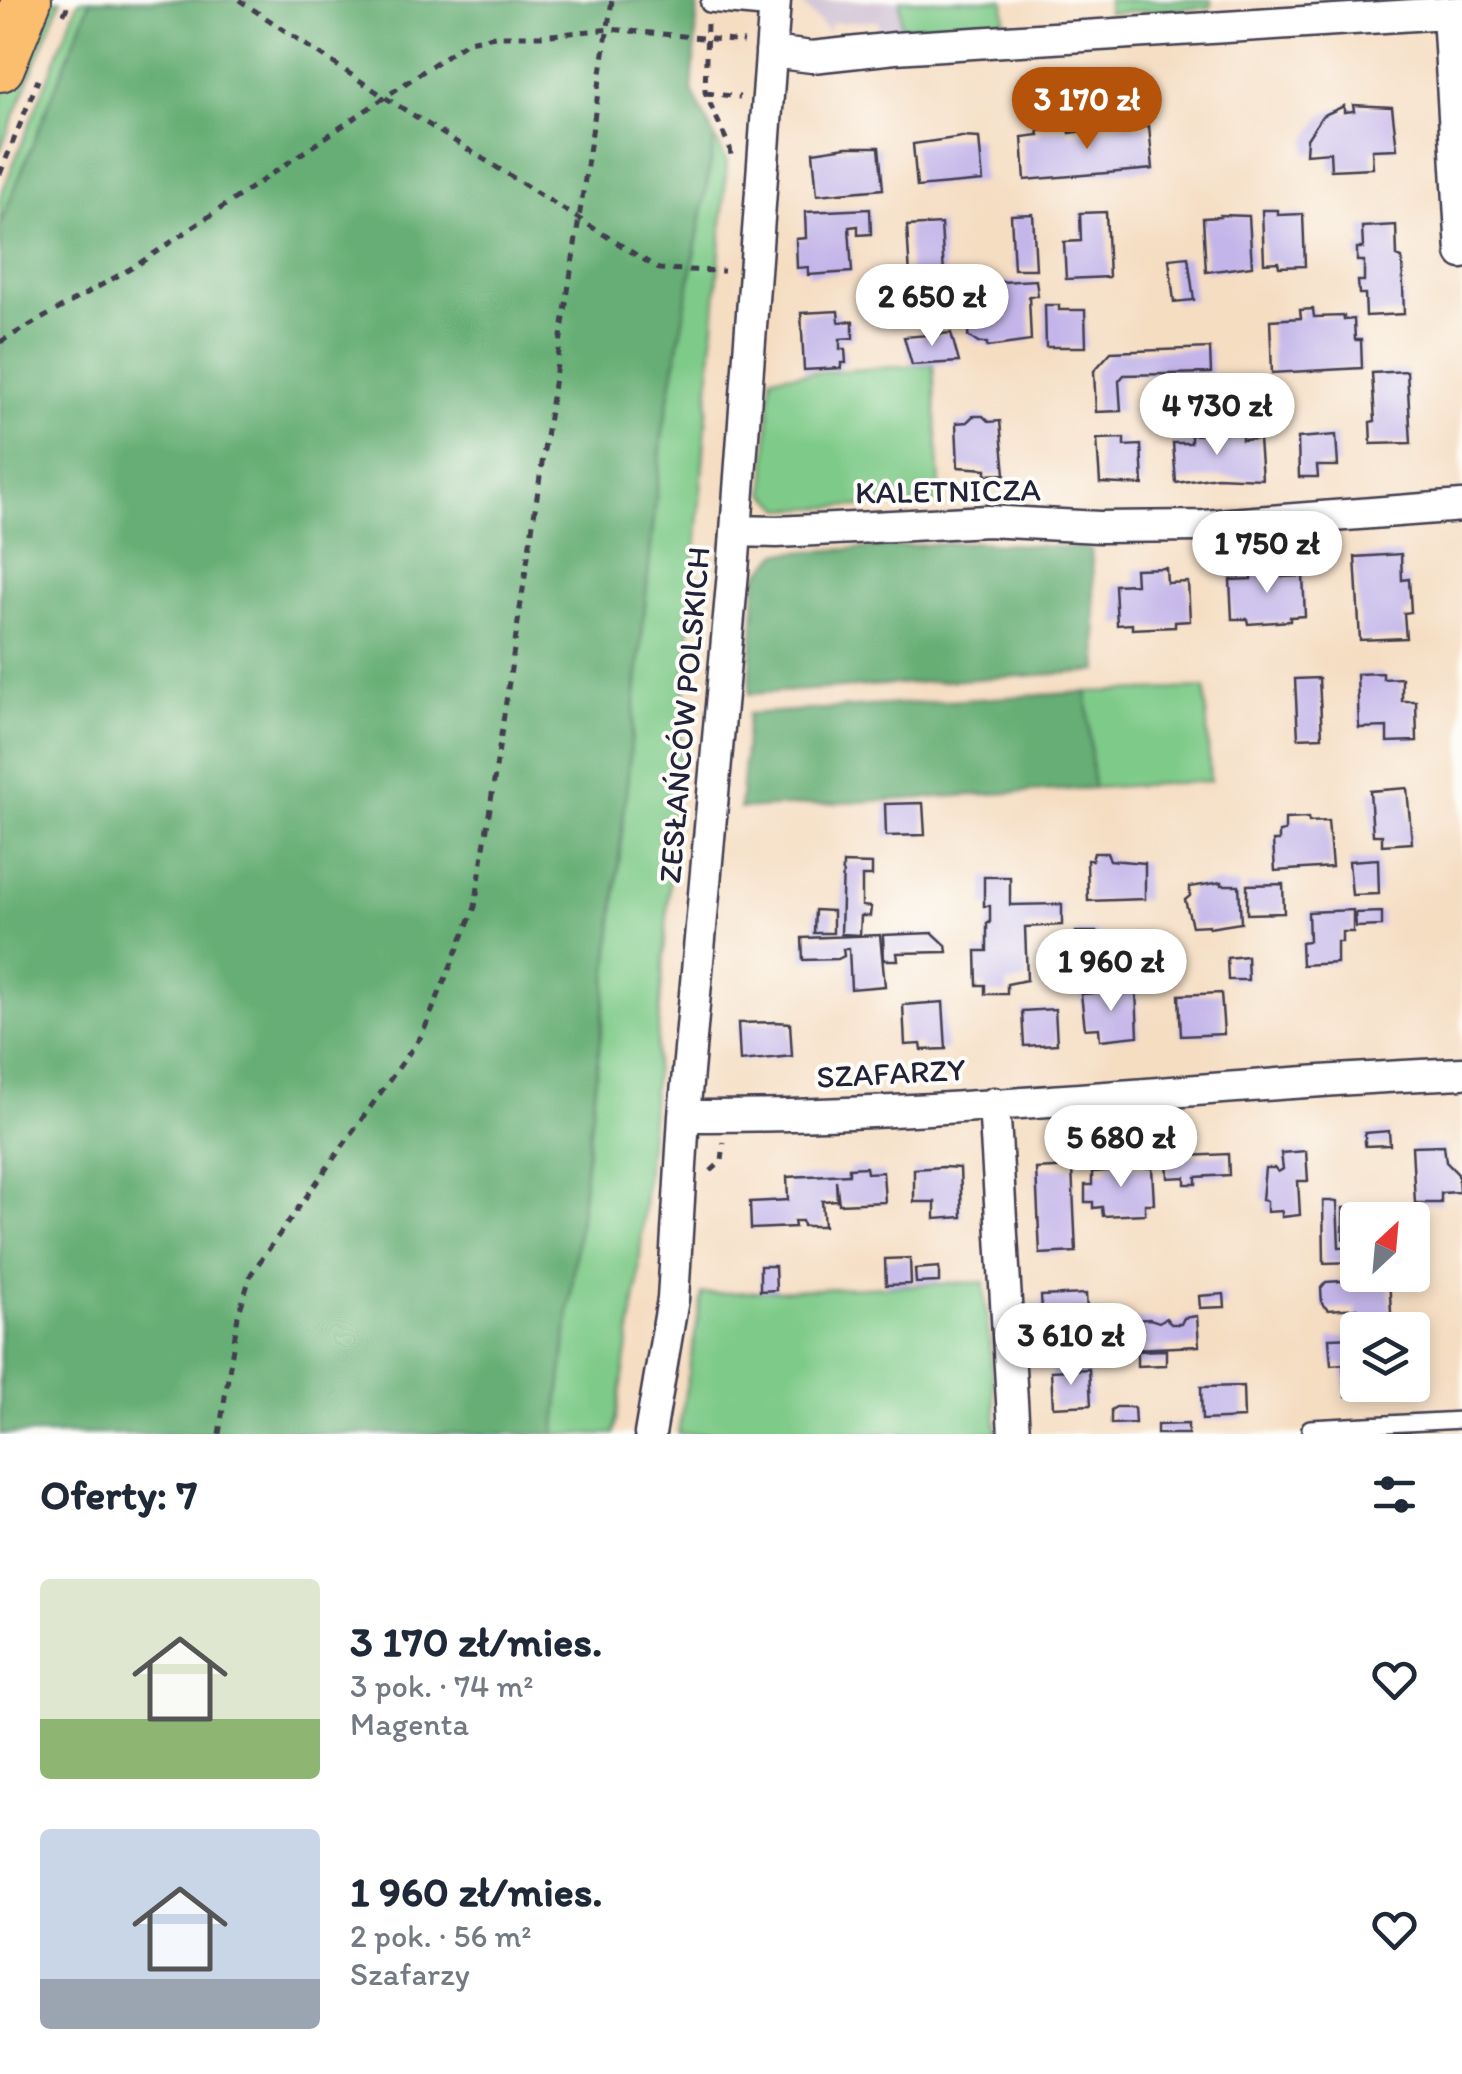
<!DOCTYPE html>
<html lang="pl">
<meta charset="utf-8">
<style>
:root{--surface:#fff;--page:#f2f2f3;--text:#1f2937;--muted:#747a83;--accent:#b45309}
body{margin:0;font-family:Itim,sans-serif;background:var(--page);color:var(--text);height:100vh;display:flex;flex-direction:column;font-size:38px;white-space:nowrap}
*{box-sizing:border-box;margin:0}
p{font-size:32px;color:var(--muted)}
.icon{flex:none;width:55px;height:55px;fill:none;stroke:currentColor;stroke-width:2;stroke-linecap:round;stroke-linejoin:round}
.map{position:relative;height:1434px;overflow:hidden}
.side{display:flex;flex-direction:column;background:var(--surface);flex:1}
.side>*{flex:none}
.needle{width:65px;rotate:26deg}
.controls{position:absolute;left:1340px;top:1202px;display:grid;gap:20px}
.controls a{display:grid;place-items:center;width:90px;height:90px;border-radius:10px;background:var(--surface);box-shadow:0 5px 15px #0003;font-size:50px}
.price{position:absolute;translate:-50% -85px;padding:0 22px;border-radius:35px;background:#fff;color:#222;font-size:32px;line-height:65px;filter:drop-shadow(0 2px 5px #0008)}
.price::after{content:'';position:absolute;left:50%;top:60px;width:30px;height:22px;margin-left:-15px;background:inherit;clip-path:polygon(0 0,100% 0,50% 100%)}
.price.selected{background:var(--accent);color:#fff}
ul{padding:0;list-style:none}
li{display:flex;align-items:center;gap:30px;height:250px;padding:0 40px}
li span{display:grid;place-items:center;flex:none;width:280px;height:200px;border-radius:10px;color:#555}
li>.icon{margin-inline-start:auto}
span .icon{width:120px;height:120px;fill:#fffc;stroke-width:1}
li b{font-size:42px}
h2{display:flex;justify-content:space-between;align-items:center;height:120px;padding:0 40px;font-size:42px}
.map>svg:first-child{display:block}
</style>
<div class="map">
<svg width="1462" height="1434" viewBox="0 0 1462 1434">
<rect width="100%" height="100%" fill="#fdfcf7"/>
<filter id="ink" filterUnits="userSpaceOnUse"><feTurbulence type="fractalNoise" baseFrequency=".01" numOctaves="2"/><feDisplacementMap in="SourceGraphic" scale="20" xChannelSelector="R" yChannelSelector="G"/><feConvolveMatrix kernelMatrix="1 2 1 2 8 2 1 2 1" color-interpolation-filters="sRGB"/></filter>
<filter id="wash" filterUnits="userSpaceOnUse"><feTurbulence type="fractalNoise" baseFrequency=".0048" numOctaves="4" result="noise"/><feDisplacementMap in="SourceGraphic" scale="40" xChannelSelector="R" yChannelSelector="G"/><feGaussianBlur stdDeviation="2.25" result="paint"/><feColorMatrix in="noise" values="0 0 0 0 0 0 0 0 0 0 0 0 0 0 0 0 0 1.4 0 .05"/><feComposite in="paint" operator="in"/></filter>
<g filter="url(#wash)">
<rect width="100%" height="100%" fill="#f5ddc2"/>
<!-- industrial -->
<path fill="#cdbed2" d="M 900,0 L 901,27 L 879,29 L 878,21 L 831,23 L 829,32 L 799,1 Z"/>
<!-- green -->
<path fill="#7eca88" stroke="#507662" stroke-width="2.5" d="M 40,0 L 61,0 L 0,151 L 0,98 Z
M 79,0 L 91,0 L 0,225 L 0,198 Z
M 900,0 L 1004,0 L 1005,20 L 901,27 Z
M 1108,0 L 1211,0 L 1211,7 L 1108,13 Z
M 715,138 L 727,162 L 638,1282 L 614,1434 L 555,1434 L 607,980 L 662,438 Z
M 933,364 L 941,503 L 783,509 L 765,493 L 771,376 Z
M 1205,688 L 1210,781 L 1093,788 L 1087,692 Z
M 984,1282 L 997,1433 L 678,1434 L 702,1294 Z"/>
<!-- forest -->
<path fill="#66ae74" stroke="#446858" stroke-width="2.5" d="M 91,0 L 698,0 L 692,91 L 715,138 L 662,438 L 607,980 L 555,1434 L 0,1434 L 0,225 Z
M 975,542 L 1091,549 L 1099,671 L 749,694 L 757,576 L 779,553 Z
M 1087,692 L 1093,788 L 740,809 L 748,714 Z"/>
<g id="blocks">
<!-- building -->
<path fill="#c3b5e9" d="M 1353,105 L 1392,107 L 1397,149 L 1372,150 L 1373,168 L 1331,170 L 1330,152 L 1306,154 L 1307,139 L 1322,116 L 1344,106 L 1344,112 L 1354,111 Z
M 1132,123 L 1133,127 L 1149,126 L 1153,169 L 1025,180 L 1022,137 L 1039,135 L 1038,131 L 1069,129 L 1070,133 Z
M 962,137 L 979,138 L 983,181 L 917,187 L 913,144 Z
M 846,147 L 879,147 L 883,189 L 817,195 L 813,152 Z
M 870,209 L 871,234 L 858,235 L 858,226 L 849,227 L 852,272 L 808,275 L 808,267 L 797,268 L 796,239 L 806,238 L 805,212 Z
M 1262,210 L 1278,210 L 1278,215 L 1303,214 L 1305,266 L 1279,267 L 1278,262 L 1264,263 Z
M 1106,212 L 1109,277 L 1066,279 L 1064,242 L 1081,241 L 1080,213 Z
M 1033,214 L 1036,269 L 1014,269 L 1011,215 Z
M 1220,215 L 1249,216 L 1252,266 L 1206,272 L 1203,218 L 1220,217 Z
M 941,224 L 944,275 L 910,277 L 907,226 Z
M 1396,225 L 1397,256 L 1402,258 L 1404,314 L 1366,316 L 1365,294 L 1359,294 L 1358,281 L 1364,281 L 1364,261 L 1357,261 L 1357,248 L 1363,248 L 1362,227 Z
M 1188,257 L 1194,300 L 1174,302 L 1169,259 Z
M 1036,280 L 1038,296 L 1029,296 L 1031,341 L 987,347 L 987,343 L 978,343 L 968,336 L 970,309 L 1003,310 L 1001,282 Z
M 1045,305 L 1059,305 L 1059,310 L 1085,310 L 1086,347 L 1046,347 Z
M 1313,309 L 1314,317 L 1344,316 L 1344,320 L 1354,319 L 1355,340 L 1361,340 L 1362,368 L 1272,373 L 1270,320 L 1301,318 L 1300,310 Z
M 838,311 L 839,322 L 853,321 L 853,338 L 840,339 L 840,349 L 845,349 L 846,363 L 841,363 L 841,368 L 804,370 L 801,313 Z
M 951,333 L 959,362 L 912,365 L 904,337 Z
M 1210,348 L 1211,373 L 1124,375 L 1119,381 L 1121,411 L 1096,412 L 1094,371 L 1111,352 Z
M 1407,371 L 1411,443 L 1371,444 L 1370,422 L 1375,421 L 1372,373 Z
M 973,416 L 983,416 L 989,422 L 1000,421 L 1005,474 L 986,475 L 986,469 L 958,467 L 956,423 L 967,422 Z
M 1242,432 L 1242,440 L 1259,439 L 1262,479 L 1217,477 L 1176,483 L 1173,443 L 1191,443 L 1191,435 Z
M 1336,435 L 1338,466 L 1317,466 L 1318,477 L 1299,477 L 1298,438 Z
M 1124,438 L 1124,446 L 1141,445 L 1143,485 L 1100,483 L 1097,439 Z
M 1401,554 L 1402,580 L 1409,579 L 1411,612 L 1404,613 L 1406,638 L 1360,640 L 1355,557 Z
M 1281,562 L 1282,577 L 1303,576 L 1305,616 L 1290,617 L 1290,621 L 1248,624 L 1247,619 L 1232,619 L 1230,580 L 1251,579 L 1251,564 Z
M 1166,568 L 1167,583 L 1188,582 L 1190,621 L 1175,622 L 1175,627 L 1153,628 L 1132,629 L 1132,624 L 1117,625 L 1115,585 L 1136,584 L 1135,569 Z
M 1383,673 L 1383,679 L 1402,678 L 1402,701 L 1416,701 L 1417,741 L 1387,742 L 1387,727 L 1359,728 L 1357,674 Z
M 1319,678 L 1322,737 L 1298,738 L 1295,679 Z
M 1407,788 L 1412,843 L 1382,845 L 1382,835 L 1373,835 L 1370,791 Z
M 923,803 L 925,835 L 886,836 L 885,804 Z
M 1308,818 L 1309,822 L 1328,821 L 1332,867 L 1275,871 L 1273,841 L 1279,841 L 1279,832 L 1285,831 L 1285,819 Z
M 1094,853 L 1107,853 L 1110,860 L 1145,863 L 1145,899 L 1088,901 L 1087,860 L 1092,860 Z
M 1378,859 L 1379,894 L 1352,895 L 1349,861 Z
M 843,863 L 872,864 L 872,876 L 862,876 L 862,906 L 871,907 L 870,916 L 861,916 L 860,935 L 841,934 Z
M 984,877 L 1010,877 L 1010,905 L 1062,904 L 1062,925 L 1025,927 L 1027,980 L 1007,984 L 1007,994 L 985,994 L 985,985 L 977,985 L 976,951 L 987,951 L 987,923 L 990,923 L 990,906 L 984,906 Z
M 1222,882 L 1222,885 L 1239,885 L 1241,923 L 1209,928 L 1209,925 L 1192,926 L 1185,900 L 1190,896 L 1190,887 Z
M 1283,884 L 1284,913 L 1247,914 L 1247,885 Z
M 815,910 L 833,911 L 833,933 L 814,933 Z
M 1353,910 L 1353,932 L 1342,932 L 1342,942 L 1337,942 L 1337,963 L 1302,965 L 1301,942 L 1309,941 L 1308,912 Z
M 1382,912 L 1382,926 L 1356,927 L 1355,913 Z
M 1076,932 L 1097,932 L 1098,957 L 1077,957 Z
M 933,933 L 946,945 L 947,952 L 897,953 L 898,960 L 884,960 L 883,935 Z
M 880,935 L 885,986 L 851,989 L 849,949 L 843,949 L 844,956 L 838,959 L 803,960 L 802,938 Z
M 1247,956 L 1248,980 L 1228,980 L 1227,958 Z
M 1136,990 L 1138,1036 L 1100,1040 L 1099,1028 L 1085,1029 L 1081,994 Z
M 1221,993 L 1224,1034 L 1181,1036 L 1179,995 Z
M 943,1002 L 946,1049 L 922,1050 L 921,1044 L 905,1045 L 903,1005 Z
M 1055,1009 L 1057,1044 L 1024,1046 L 1022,1011 Z
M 776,1022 L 790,1023 L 792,1056 L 740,1061 L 738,1023 Z
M 1389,1131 L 1390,1145 L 1365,1146 L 1365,1133 Z
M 1444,1145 L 1446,1162 L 1458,1174 L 1459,1192 L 1441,1193 L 1441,1203 L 1415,1203 L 1412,1146 Z
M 1306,1151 L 1308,1181 L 1298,1181 L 1300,1215 L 1282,1217 L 1282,1211 L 1267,1212 L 1267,1201 L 1262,1200 L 1265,1168 L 1275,1168 L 1278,1172 L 1283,1169 L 1281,1153 Z
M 1228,1154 L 1229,1175 L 1196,1177 L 1196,1184 L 1185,1184 L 1185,1177 L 1168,1178 L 1167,1157 Z
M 1107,1165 L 1152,1168 L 1154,1204 L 1145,1204 L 1145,1214 L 1103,1216 L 1102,1207 L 1093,1208 L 1093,1202 L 1085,1202 L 1085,1185 L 1092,1185 L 1092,1172 L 1107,1171 Z
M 866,1167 L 867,1173 L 883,1172 L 885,1202 L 839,1204 L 836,1180 L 837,1200 L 822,1201 L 824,1226 L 803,1226 L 802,1221 L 794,1221 L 795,1227 L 751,1229 L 750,1202 L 788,1200 L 787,1177 L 849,1174 L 849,1168 Z
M 943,1167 L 960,1168 L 962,1217 L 935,1219 L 935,1202 L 914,1202 L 914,1169 Z
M 1072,1167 L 1076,1252 L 1040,1254 L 1036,1169 Z
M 1323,1201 L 1337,1201 L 1339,1247 L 1358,1247 L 1358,1262 L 1324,1263 Z
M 1343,1208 L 1397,1208 L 1398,1220 L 1358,1220 L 1358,1239 L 1343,1239 Z
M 910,1258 L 911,1284 L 886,1285 L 885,1259 Z
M 760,1266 L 775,1266 L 776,1290 L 760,1291 Z
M 939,1267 L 939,1282 L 916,1283 L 915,1269 Z
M 1389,1278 L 1392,1330 L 1359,1330 L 1354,1325 L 1357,1308 L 1328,1310 L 1322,1304 L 1321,1288 L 1326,1282 Z
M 1086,1294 L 1088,1335 L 1044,1338 L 1041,1296 Z
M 1224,1294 L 1225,1307 L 1200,1308 L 1199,1296 Z
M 1197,1316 L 1199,1346 L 1131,1349 L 1130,1320 L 1150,1319 L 1159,1322 L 1166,1318 L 1171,1324 L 1181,1324 L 1184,1318 Z
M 1358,1337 L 1358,1385 L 1365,1385 L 1366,1394 L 1346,1396 L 1343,1364 L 1331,1365 L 1329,1338 Z
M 1166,1350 L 1166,1365 L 1137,1366 L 1137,1351 Z
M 1089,1369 L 1091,1405 L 1053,1407 L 1051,1371 Z
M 1243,1386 L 1244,1418 L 1202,1420 L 1201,1387 Z
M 1116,1407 L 1134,1407 L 1135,1423 L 1111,1424 L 1111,1410 Z
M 1188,1424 L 1188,1434 L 1157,1434 L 1157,1425 Z"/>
</g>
</g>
<g filter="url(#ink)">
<use href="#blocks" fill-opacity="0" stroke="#423e4f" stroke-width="2.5"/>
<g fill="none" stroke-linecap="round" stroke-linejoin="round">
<defs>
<path id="lane" d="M 709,4 L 774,10
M 1310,1428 L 1462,1420"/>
<path id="street" d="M 1448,13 L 1462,253
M 771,52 L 812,57 L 895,48 L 1462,12
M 736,531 L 777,532 L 987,521 L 1099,527 L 1204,526 L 1462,506
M 994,1103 L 1014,1434
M 684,1116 C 943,1118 1203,1084 1462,1073
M 650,1434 L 673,1299 L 684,1116 L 733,572 L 775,0"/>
<path id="primary" d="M 0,67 L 27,0"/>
</defs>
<!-- lane casing -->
<use href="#lane" stroke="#423e4f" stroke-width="20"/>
<!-- street casing -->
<use href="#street" stroke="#423e4f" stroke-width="35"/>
<!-- primary casing -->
<use href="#primary" stroke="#423e4f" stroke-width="52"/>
<!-- path -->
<path stroke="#423e4f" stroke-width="5" stroke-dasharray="8 8" stroke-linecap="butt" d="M 239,0 L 386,98 L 659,269 L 724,271
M 64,14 L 70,0
M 707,24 L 705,92 L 730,148 L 732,162
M 706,93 L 740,97
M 0,174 L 38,80
M 0,342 L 137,265 L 468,41 L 495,36 L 541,36 L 610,29 L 744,42
M 711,1171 L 722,1161 L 724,1142
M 219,1434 L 238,1316 L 251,1274 L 422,1035 L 475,907 L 612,0"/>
<!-- lane -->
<use href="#lane" stroke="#fff" stroke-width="15"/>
<!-- street -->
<use href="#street" stroke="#fff" stroke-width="30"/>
<!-- primary -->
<use href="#primary" stroke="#fbbd6e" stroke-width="48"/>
</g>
</g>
<g text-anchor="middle" stroke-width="8" stroke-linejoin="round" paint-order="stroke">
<!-- street labels -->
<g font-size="32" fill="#22223b" stroke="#fdfcf7">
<text transform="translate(948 491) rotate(-1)" y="11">KALETNICZA</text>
<text transform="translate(684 715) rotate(-85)" y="11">ZESŁAŃCÓW POLSKICH</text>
<text transform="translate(891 1073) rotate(-3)" y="11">SZAFARZY</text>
</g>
</g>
</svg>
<div class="controls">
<a><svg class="needle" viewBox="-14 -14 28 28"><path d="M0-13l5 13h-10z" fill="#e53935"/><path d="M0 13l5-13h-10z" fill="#747a83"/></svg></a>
<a><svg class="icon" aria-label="layers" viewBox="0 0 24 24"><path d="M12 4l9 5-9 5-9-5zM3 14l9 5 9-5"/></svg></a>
</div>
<b class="price selected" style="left:1087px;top:152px">3 170 zł</b>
<b class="price" style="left:932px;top:349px">2 650 zł</b>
<b class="price" style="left:1217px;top:458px">4 730 zł</b>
<b class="price" style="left:1267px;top:596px">1 750 zł</b>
<b class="price" style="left:1111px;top:1014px">1 960 zł</b>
<b class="price" style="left:1121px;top:1190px">5 680 zł</b>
<b class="price" style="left:1071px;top:1388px">3 610 zł</b>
</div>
<section class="side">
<h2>Oferty: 7<svg class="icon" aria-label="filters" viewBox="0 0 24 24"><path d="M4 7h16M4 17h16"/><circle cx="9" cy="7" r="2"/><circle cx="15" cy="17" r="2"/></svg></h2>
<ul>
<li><span style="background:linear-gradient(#dfe7d0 70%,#8fb573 0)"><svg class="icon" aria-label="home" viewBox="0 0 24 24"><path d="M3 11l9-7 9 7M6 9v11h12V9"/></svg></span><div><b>3 170 zł/mies.</b><p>3 pok. · 74 m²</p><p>Magenta</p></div><svg class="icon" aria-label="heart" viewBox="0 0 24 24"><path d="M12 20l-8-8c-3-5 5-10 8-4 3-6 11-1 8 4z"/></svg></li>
<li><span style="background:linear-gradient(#c9d6e8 75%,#9aa5b1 0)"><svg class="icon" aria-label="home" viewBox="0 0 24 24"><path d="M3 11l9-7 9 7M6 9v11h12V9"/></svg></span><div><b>1 960 zł/mies.</b><p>2 pok. · 56 m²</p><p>Szafarzy</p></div><svg class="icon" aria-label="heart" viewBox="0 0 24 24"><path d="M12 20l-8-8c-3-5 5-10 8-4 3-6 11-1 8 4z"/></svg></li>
</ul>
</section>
